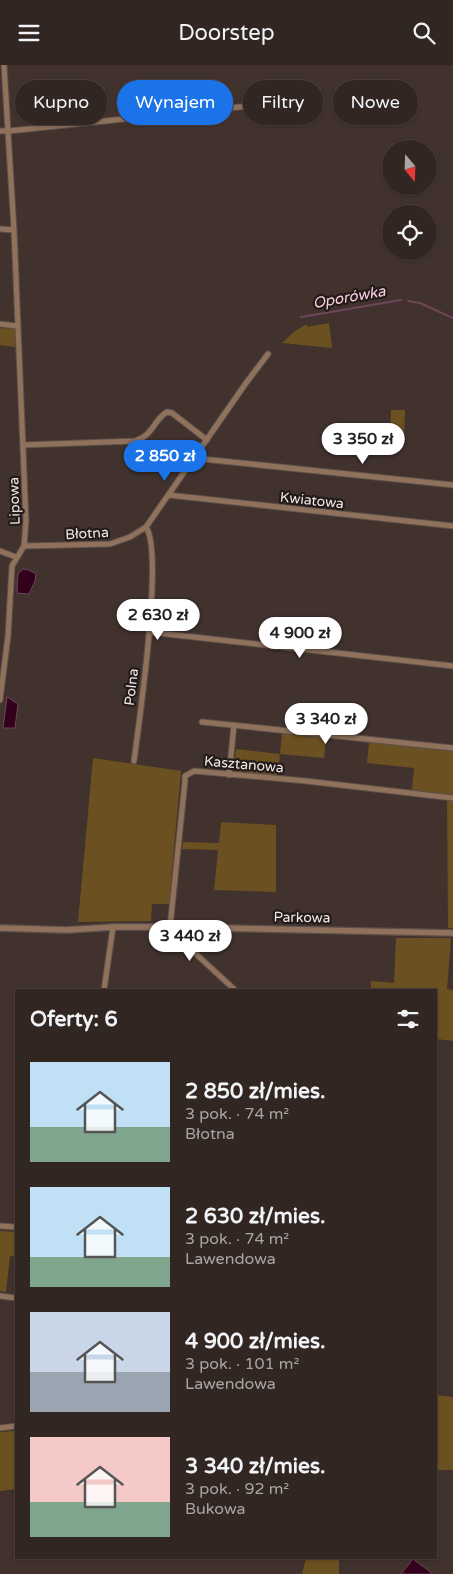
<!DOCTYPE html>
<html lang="pl">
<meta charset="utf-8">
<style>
:root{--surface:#312622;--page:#3d322f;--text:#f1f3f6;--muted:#a8a5a5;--line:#4c4340;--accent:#1a73e8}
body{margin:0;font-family:"Varela Round",sans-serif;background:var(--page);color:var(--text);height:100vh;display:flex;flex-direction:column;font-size:19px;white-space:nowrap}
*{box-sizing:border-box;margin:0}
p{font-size:16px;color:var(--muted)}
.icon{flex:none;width:28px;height:28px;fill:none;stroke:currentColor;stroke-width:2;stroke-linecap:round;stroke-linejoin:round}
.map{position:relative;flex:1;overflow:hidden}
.panel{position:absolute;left:15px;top:924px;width:422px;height:570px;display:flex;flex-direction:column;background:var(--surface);border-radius:0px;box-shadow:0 1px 4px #0004,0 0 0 1px var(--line)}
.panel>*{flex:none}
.top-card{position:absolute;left:15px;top:15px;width:424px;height:45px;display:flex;gap:10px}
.needle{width:32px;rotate:161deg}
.controls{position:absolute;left:382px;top:75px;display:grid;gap:10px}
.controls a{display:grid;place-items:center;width:55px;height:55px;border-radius:50%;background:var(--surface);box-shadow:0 1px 4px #0004,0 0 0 1px var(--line);font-size:25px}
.price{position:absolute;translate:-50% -42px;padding:0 11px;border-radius:18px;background:#fff;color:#222;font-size:16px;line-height:32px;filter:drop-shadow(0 1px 2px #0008)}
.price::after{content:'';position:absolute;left:50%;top:30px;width:15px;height:11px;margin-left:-8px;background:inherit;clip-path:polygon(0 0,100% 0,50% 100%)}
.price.current{background:var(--accent);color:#fff}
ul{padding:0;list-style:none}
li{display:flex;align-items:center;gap:15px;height:125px;padding:0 15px}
li span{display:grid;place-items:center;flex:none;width:140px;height:100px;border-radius:0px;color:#555}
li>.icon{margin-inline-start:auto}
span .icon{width:60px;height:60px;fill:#fffc;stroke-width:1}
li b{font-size:21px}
h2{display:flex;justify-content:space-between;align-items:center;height:60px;padding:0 15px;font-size:21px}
.chip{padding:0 18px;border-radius:22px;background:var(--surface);box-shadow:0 1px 4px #0004,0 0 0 1px var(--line);font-size:18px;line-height:45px}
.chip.current{background:var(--accent);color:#fff}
header{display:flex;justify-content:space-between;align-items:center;height:65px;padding:0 15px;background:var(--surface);font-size:22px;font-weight:600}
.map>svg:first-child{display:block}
</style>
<header><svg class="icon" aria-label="menu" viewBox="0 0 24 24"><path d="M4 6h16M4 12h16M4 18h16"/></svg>Doorstep<svg class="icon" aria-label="search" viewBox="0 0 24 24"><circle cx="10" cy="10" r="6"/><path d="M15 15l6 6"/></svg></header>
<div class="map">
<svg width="453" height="1509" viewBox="0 0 453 1509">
<rect width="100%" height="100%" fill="#41322d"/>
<!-- green -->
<path fill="#6b5121" d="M 329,258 L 332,283 L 282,278 L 295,266 L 307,259 L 307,262 Z
M 0,263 L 15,264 L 15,282 L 0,280 Z
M 391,345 L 405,345 L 404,374 L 390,373 Z
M 282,667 L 326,672 L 324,693 L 280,689 L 278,711 L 238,707 L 234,702 L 236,684 L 280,689 Z
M 369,677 L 453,686 L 453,730 L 412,725 L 414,703 L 367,698 Z
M 93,693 L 181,706 L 169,839 L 152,839 L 151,856 L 78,857 Z
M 447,733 L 453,734 L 453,863 L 448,863 Z
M 221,757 L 276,760 L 276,827 L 214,825 L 218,785 L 182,784 L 183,777 L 219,778 Z
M 396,873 L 451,873 L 447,924 L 453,925 L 453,976 L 436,974 L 436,925 L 371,925 L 371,916 L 394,918 Z
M 0,1166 L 16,1167 L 16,1192 L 10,1191 L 6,1227 L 0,1226 Z
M 436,1330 L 453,1332 L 453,1405 L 436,1405 Z
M 16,1366 L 16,1424 L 0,1426 L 0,1367 Z
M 306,1493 L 339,1493 L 339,1509 L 302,1509 Z"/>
<!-- water -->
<path fill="#34011d" stroke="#6d4659" d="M 23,504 L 29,505 L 36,509 L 35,516 L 29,529 L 17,528 L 18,509 Z
M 7,632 L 18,639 L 15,663 L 3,663 Z
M 413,1494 L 433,1509 L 401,1509 Z"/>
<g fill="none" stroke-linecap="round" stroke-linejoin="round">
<!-- stream -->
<path stroke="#6d4659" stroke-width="2" d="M 408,236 L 420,238 L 453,253
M 301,252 L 401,235"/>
<defs>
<path id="minor" d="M 0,66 L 9,66 L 278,38
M 0,164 L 14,165
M 0,259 L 17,261
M 23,380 L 135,376 C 153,371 154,354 167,347 L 172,348 L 207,375
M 195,391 L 202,394 L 453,420
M 168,430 L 453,461
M 24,481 L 110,479 L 130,472 L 146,462 L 246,318 L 268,289
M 0,486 L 16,492
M 149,567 L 453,601
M 0,635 L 8,571 L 12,501 L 24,481 L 26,456 L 14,165 L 4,0
M 202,657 L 453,683
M 134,696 C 139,657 164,488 146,462
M 229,710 L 234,660
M 161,862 L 162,865 L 184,878 L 235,925
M 170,862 L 185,716 L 185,711 L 194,706 L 306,716 L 453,733
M 104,925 L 113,862
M 0,1161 L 16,1162
M 0,1231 L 16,1233
M 0,1363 L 16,1361"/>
<path id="tertiary" d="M 0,863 L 67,865 L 113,862 L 170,862 L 453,868"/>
</defs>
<!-- minor casing -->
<use href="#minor" stroke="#5d4f4a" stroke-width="7"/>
<!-- tertiary casing -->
<use href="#tertiary" stroke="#5d4f4a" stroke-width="8"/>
<!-- minor -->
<use href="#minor" stroke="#8f715c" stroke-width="5"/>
<!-- tertiary -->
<use href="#tertiary" stroke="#8f715c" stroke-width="5.5"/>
</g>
<g text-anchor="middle" stroke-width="4.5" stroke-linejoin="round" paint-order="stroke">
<!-- street labels -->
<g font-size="14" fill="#f2e8e5" stroke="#231b19">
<text transform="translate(312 435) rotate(6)" y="5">Kwiatowa</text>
<text transform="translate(14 436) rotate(-92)" y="5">Lipowa</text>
<text transform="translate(87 468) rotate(-3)" y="5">Błotna</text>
<text transform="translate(131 622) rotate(-83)" y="5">Polna</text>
<text transform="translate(244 699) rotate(5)" y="5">Kasztanowa</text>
<text transform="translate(302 852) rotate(1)" y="5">Parkowa</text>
</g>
<!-- water labels -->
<g font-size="15" font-style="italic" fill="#fcd0e1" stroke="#231b19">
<text transform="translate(349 232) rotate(-10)" y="5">Oporówka</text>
</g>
</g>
</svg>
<div class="controls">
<a><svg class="needle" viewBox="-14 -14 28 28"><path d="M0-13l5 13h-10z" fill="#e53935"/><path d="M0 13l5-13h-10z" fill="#a8a5a5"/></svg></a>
<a><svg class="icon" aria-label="locate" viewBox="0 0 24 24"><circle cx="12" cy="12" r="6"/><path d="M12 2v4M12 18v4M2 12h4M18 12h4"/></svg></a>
</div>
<b class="price" style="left:363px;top:400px">3 350 zł</b>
<b class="price current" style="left:165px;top:417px">2 850 zł</b>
<b class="price" style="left:158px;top:576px">2 630 zł</b>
<b class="price" style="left:300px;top:594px">4 900 zł</b>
<b class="price" style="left:326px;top:680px">3 340 zł</b>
<b class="price" style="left:190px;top:897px">3 440 zł</b>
<div class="top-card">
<a class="chip">Kupno</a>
<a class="chip current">Wynajem</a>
<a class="chip">Filtry</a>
<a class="chip">Nowe</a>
</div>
<section class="panel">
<h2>Oferty: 6<svg class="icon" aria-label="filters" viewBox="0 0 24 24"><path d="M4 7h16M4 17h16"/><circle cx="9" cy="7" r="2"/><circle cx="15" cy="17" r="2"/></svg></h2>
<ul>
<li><span style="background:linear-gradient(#bfe0f5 65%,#7fa58c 0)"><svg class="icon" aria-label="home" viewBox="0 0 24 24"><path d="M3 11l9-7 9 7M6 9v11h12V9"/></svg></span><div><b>2 850 zł/mies.</b><p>3 pok. · 74 m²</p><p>Błotna</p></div></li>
<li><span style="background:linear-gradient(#bfe0f5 70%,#7fa58c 0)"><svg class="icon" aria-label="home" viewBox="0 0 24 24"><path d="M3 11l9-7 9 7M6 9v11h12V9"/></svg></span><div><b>2 630 zł/mies.</b><p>3 pok. · 74 m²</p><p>Lawendowa</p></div></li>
<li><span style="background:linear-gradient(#c9d6e8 60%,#9aa5b1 0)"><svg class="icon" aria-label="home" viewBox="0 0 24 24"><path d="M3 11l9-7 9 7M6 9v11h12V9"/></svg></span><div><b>4 900 zł/mies.</b><p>3 pok. · 101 m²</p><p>Lawendowa</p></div></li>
<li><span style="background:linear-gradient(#f6c9c9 65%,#7fa58c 0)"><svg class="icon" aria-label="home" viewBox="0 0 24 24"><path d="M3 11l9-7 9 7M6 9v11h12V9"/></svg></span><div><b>3 340 zł/mies.</b><p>3 pok. · 92 m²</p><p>Bukowa</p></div></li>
</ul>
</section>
</div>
